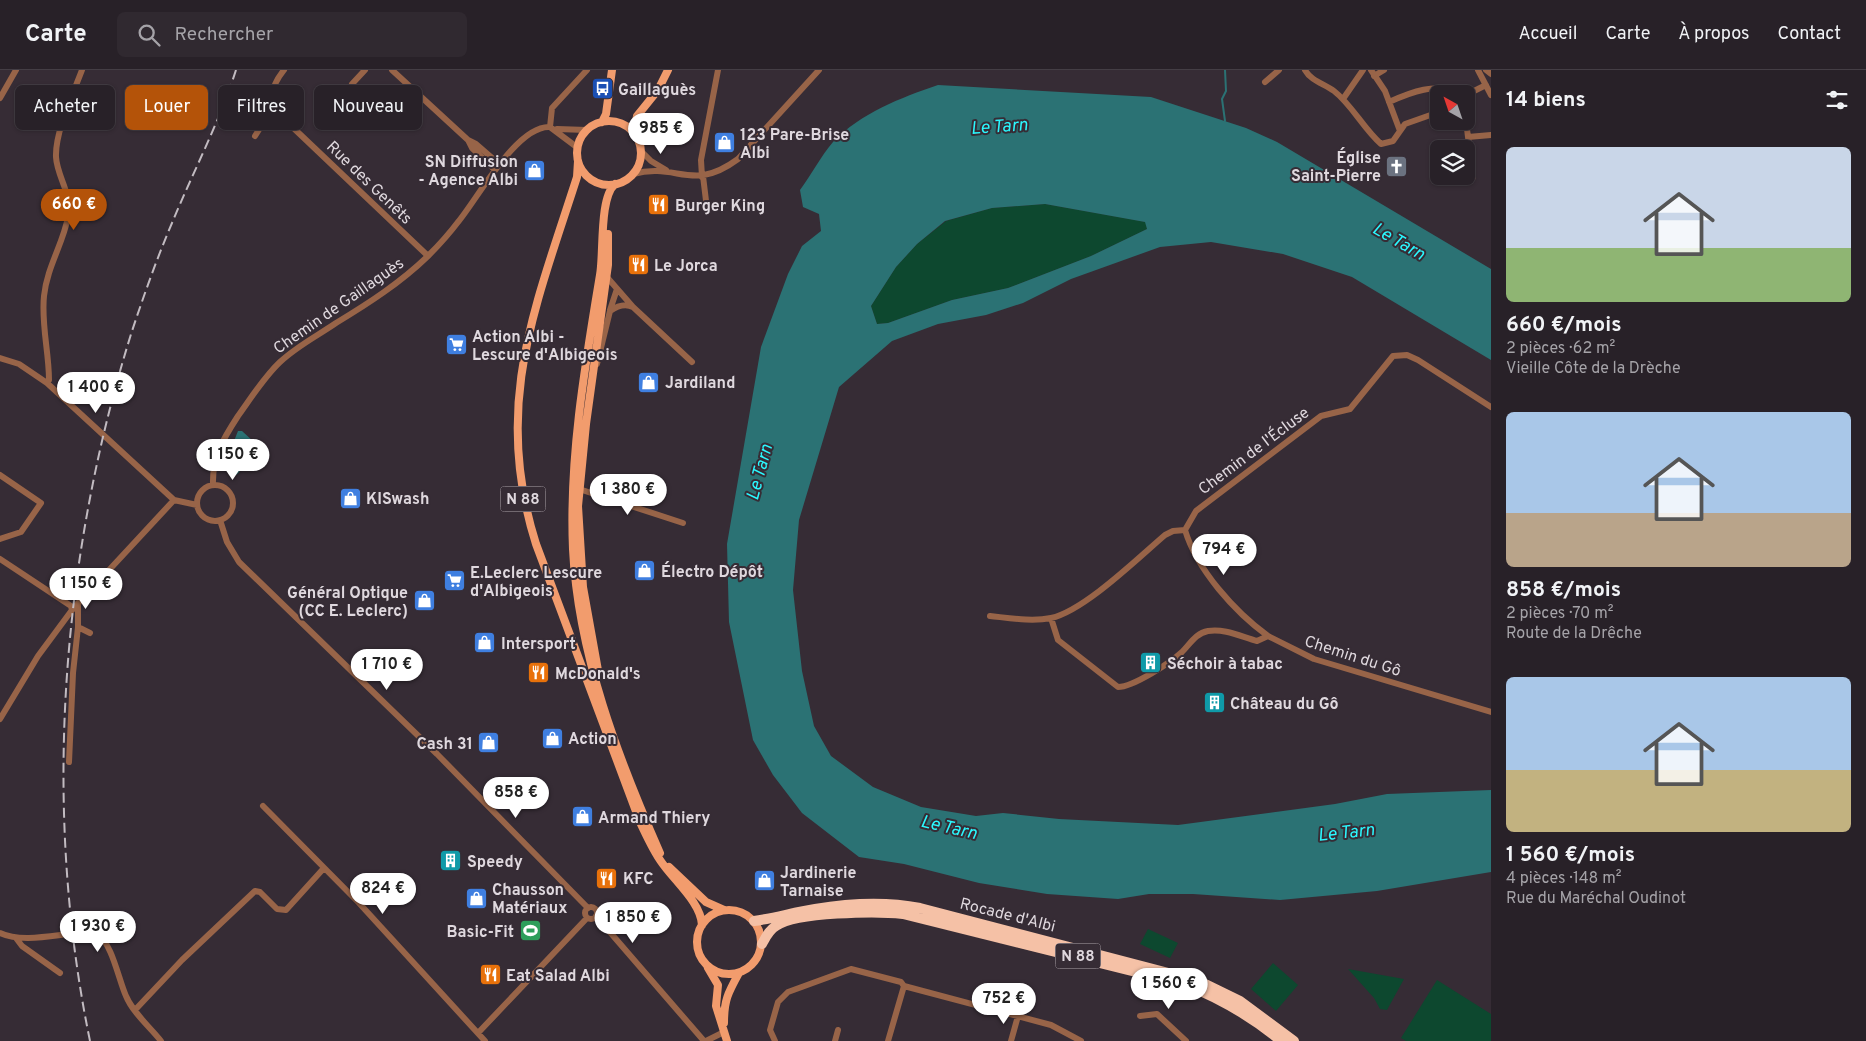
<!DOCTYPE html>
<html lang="fr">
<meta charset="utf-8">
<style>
:root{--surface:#282128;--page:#302930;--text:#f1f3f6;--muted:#a5a3a8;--line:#443e45;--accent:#b45309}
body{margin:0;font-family:Overpass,sans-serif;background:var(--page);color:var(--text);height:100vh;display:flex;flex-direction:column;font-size:19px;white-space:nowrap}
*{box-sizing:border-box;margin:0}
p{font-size:16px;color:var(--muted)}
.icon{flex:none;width:28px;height:28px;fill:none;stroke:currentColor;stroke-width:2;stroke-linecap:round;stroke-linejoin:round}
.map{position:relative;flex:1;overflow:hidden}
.details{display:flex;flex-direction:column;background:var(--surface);width:375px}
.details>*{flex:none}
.guide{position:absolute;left:15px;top:15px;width:475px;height:45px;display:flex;gap:10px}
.needle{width:32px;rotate:320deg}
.controls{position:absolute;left:1430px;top:15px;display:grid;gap:10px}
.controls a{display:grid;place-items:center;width:45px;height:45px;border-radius:8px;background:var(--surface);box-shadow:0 1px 4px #0004,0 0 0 1px var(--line);font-size:25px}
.price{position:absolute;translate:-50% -42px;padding:0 11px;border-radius:18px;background:#fff;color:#222;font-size:16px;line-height:32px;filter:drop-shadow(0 1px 2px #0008)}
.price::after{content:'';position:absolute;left:50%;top:30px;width:15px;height:11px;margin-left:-8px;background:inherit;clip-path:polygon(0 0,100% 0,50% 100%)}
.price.current{background:var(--accent);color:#fff}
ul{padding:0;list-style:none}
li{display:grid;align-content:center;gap:10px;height:265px;padding:0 15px}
li span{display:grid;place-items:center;height:155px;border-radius:8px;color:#555}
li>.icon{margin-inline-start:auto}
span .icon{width:90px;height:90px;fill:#fffc;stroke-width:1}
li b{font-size:21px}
h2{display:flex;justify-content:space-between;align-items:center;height:60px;padding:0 15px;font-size:21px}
.chip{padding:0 18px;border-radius:8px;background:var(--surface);box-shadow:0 1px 4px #0004,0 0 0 1px var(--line);font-size:18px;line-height:45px}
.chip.current{background:var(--accent);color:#fff}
header{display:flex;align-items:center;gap:30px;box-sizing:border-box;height:70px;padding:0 25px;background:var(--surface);border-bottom:1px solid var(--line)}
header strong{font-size:24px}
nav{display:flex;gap:28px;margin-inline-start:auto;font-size:18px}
.search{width:350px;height:45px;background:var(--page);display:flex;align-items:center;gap:12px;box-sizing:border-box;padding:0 18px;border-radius:8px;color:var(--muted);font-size:19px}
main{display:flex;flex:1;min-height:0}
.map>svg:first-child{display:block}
</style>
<header>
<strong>Carte</strong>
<div class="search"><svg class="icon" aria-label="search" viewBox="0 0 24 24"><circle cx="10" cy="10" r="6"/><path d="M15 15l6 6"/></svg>Rechercher</div>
<nav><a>Accueil</a><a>Carte</a><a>À propos</a><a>Contact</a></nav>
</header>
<main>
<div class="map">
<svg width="1491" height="971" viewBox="0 0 1491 971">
<rect width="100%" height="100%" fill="#362c35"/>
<!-- green -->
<path fill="#0d482f" d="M 1045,134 L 1146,152 L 1147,159 L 1091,186 L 1008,218 L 952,230 L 888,253 L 877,254 L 871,236 L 896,197 L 917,174 L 946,151 L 992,138 Z
M 1148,859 L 1178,873 L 1170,888 L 1140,874 Z
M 1273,893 L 1298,915 L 1276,941 L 1251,919 Z
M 1348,899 L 1404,909 L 1387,940 L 1380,939 L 1374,928 Z
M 1437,910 L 1491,944 L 1491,971 L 1406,971 L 1401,968 Z"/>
<!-- water -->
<path fill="#2b7274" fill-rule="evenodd" d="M 938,15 L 1151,27 L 1246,58 L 1277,72 L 1491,199 L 1491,290 L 1352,207 L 1283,184 L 1211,172 L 1160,177 L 1071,209 L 1023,233 L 986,245 L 938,254 L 892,271 L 839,317 L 799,450 L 793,520 L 802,601 L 814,656 L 831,686 L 873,717 L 921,737 L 976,746 L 1003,743 L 1059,749 L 1178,755 L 1335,734 L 1387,724 L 1491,720 L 1491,802 L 1377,821 L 1280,830 L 1193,824 L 1149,824 L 1118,829 L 1047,824 L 979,813 L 904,794 L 859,787 L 802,743 L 773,705 L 753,670 L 729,552 L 727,474 L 761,277 L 788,204 L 802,176 L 821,161 L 819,144 L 803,137 L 800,120 C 811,105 821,86 833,72 C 861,43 900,28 938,15 ZM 1045,134 L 1145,152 L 1147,159 L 1091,186 L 1008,218 L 952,230 L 888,253 L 877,254 L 871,236 L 896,197 L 917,174 L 945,151 L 992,138 Z
M 238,361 L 242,361 L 254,372 L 255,376 C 250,383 242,402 236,405 L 228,400 L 232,376 Z"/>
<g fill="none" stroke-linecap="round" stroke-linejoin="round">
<!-- stream -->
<path stroke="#2b7274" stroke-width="2" d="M 1225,51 L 1222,29 L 1226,21 L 1225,0"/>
<!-- minor -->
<path stroke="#986448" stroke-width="6" d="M 284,0 C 268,20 270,31 285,50 L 428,186
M 392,0 L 468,70
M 1305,0 C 1311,11 1325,14 1334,21 C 1352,35 1363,58 1381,74 L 1393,71 L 1405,54 L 1439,42
M 1371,0 L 1385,21 L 1400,61
M 1478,0 L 1491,25
M 1486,0 L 1491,4
M 1374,6 L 1384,0
M 1265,12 L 1279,0
M 352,14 L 365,0
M 1466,25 L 1486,15
M 0,28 L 16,0
M 1343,29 L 1363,0
M 1389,32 C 1409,23 1438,11 1459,24
M 1466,51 L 1473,107
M 550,57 L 552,38 L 587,0
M 557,59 L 587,60
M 255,66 L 274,36
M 1468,67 L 1491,65
M 641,81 L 651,91 L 666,100
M 495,100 L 472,78 L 468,70 L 476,74 L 499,94
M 633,104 C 678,92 692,123 738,89 L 819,0
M 703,106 L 707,139
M 702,107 L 701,90 L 718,0
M 606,206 L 633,237 L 692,292
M 610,240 L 617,219
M 0,288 L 19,294 L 47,313 L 174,430 L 197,435
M 597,294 L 610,241 C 617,236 625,233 633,237
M 47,313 L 49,310 C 49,282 41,254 44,226 C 47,197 63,174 68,147 C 73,125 57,107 56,87 C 55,62 73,24 82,0
M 0,405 L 41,433 L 21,462 L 0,469
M 213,415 C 212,387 223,369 238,346 C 251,328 264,307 280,292 C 297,276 317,266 336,253 C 369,233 400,213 428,186 C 439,175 449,164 458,152 C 478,128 517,55 550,57 L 578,78
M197 433a18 18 0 1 1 36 0a18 18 0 1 1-36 0Z
M 579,419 L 683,453
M 220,450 L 227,472 L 239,492 L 437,684 L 588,838
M 0,489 L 71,536 L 72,540
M 78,533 L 78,557 L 90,563
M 990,546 C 1009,548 1032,552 1051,548 C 1084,541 1138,488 1165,465 L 1173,461 L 1185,460
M 1051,548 L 1058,570 L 1118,617 C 1133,617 1170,593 1182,582 C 1190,574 1196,563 1208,561 C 1224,558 1242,567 1257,571 L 1268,566 L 1314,589 L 1491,642
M 1268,566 C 1235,542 1197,500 1185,460 L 1196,441 L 1321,346 L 1350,339 L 1393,286 L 1407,285 L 1418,290 L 1491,337
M 0,649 L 38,586 L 72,540 L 174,430
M 69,692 L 73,603 L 78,557
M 263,736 L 359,833 L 485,971
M585 843a6 6 0 1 1 12 0a6 6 0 1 1-12 0Z
M 596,846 L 704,971
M 0,863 C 29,877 82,856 98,865 C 112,873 119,911 126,926 C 133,943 150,957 161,971
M 16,868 L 22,876 L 60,903
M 904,916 L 1051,955 L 1081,971
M 135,940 L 182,890 L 255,821 L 260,822 L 277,839 L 286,840 L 324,798
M 1140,946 L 1157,944 L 1186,971
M 478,963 L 587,848
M 706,971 L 724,962
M 775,971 L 770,960 L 778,932 L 788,922 L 851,899 L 901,912 L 904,916
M 835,971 L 838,960
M 888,971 L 904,916
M 1011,971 L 1018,946"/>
<!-- major -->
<path stroke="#f29c6d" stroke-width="8" d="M577 83a32 32 0 1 1 64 0a32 32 0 1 1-64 0Z
M 602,52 L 606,44 L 612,0
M 634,63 L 637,46 L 658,20 L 668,0
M 578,91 L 577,107 C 535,238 492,336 536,474 L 640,752 C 646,765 652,778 660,790 C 673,810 701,832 702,855
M 615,114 C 599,128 604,183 600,205 C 585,295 569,388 573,479 C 578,584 618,688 660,783
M 599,606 L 583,517 L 578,436 L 586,354 L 608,195 L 608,164
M 669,797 L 706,832 L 724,840
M697 872a32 32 0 1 1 64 0a32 32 0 1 1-64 0Z
M 708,898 L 718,915 L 716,936 L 727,971
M 724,953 C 724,930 728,923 739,903"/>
<!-- highway -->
<path stroke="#f5c1a6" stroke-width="10" d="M 754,851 C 775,848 795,842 815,839 C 850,833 885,831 920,838 L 1199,911 L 1240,931 L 1294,971
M 762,874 C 766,867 769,860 776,856 C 796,842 877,841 903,844 L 1184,914 C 1220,928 1251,946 1281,971"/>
<!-- rail -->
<path stroke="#c2bbc1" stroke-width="2" stroke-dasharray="10 5" stroke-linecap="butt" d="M 90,971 C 42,739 61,487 132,261 C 144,225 157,188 172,153 C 193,102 219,53 236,0"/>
</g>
<!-- icons -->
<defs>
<symbol id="bus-square" viewBox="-11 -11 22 22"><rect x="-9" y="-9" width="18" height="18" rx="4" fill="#1a4fb4" stroke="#362c35"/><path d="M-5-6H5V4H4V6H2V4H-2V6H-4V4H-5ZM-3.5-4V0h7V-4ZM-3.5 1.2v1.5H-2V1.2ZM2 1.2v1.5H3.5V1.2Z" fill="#fff"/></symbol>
<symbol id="shop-square" viewBox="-11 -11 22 22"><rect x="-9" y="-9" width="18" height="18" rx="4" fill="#3f7fe0" stroke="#362c35"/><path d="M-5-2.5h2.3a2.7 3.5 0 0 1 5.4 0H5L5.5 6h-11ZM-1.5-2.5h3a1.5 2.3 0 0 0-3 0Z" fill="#fff"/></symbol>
<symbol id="church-square" viewBox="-11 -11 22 22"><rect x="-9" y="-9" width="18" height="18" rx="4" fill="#6b7280" stroke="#362c35"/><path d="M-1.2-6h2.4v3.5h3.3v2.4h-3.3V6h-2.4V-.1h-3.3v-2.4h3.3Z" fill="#fff"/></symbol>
<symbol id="restaurant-square" viewBox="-11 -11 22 22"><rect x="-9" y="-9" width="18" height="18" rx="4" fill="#e8710a" stroke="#362c35"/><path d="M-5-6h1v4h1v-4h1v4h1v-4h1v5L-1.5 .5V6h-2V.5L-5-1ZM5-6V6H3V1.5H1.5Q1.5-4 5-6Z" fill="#fff"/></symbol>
<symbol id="supermarket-square" viewBox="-11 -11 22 22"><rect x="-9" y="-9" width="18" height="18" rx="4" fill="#3f7fe0" stroke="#362c35"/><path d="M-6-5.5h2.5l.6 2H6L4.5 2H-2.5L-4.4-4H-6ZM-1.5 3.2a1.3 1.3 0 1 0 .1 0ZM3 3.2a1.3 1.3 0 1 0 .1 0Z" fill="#fff"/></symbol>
<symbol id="building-square" viewBox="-11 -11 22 22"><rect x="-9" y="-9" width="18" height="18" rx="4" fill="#0f9aa8" stroke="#362c35"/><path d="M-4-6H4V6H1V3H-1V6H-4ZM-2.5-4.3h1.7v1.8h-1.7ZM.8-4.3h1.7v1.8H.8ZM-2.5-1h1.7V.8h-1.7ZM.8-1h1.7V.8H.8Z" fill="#fff"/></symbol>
<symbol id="stadium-square" viewBox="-11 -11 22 22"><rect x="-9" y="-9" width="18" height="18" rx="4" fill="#2e9e5b" stroke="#362c35"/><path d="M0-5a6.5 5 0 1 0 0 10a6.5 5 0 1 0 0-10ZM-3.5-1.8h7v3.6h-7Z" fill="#fff"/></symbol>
</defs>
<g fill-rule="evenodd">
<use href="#bus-square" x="590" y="6" width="25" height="25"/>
<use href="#shop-square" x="712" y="60" width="25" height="25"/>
<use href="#church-square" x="1384" y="84" width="25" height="25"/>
<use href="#shop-square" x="522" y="88" width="25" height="25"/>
<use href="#restaurant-square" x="646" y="122" width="25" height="25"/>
<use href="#restaurant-square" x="626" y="182" width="25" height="25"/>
<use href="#supermarket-square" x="444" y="262" width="25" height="25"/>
<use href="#shop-square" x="636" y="300" width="25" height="25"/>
<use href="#shop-square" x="338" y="416" width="25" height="25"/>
<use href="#shop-square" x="632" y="488" width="25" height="25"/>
<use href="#supermarket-square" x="442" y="498" width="25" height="25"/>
<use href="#shop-square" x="412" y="518" width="25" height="25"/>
<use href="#shop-square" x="472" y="560" width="25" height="25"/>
<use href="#building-square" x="1138" y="580" width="25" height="25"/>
<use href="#restaurant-square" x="526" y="590" width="25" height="25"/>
<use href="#building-square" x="1202" y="620" width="25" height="25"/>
<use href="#shop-square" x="540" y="656" width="25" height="25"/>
<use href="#shop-square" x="476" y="660" width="25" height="25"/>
<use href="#shop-square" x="570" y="734" width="25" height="25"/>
<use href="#building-square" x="438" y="778" width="25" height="25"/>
<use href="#restaurant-square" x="594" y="796" width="25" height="25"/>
<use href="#shop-square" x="752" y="798" width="25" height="25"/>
<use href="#shop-square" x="464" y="816" width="25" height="25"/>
<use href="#stadium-square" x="518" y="848" width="25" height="25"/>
<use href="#restaurant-square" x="478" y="892" width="25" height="25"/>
</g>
<g text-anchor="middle" stroke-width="4" stroke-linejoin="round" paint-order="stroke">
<!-- shield labels -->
<g fill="#362c35" stroke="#aca4ab" stroke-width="1">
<rect x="500.5" y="416.5" width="45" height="25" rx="4"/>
<rect x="1055.5" y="873.5" width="45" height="25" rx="4"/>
</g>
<g font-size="15" font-weight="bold" fill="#dfd8de">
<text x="523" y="434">N 88</text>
<text x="1078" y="891">N 88</text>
</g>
<!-- poi labels -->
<g font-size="16" font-weight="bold" fill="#dfd8de" stroke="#362c35" text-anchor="start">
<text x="618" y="25">Gaillaguès</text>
<text x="740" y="70">123 Pare-Brise<tspan x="740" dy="18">Albi</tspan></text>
<text x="1381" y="93" text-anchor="end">Église<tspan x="1381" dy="18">Saint-Pierre</tspan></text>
<text x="518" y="97" text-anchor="end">SN Diffusion<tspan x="518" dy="18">- Agence Albi</tspan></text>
<text x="675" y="141">Burger King</text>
<text x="654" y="201">Le Jorca</text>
<text x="472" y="272">Action Albi -<tspan x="472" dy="18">Lescure d'Albigeois</tspan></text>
<text x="665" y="318">Jardiland</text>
<text x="366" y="434">KISwash</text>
<text x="661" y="507">Électro Dépôt</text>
<text x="470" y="508">E.Leclerc Lescure<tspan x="470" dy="18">d'Albigeois</tspan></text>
<text x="408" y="528" text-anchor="end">Général Optique<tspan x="408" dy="18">(CC E. Leclerc)</tspan></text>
<text x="501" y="579">Intersport</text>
<text x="1167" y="599">Séchoir à tabac</text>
<text x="555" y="609">McDonald's</text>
<text x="1230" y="639">Château du Gô</text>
<text x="568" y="674">Action</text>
<text x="473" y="679" text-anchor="end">Cash 31</text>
<text x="598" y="753">Armand Thiery</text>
<text x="467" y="797">Speedy</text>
<text x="780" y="808">Jardinerie<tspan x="780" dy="18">Tarnaise</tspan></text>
<text x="623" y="814">KFC</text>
<text x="492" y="825">Chausson<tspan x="492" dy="18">Matériaux</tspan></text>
<text x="514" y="867" text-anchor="end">Basic-Fit</text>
<text x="506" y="911">Eat Salad Albi</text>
</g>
<!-- street labels -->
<g font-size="16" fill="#dfd8de" stroke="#362c35">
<text transform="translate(370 112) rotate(44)" y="6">Rue des Genêts</text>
<text transform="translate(338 235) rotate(-35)" y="6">Chemin de Gaillaguès</text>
<text transform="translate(1253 380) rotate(-37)" y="6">Chemin de l'Écluse</text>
<text transform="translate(1353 585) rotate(18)" y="6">Chemin du Gô</text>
<text transform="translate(1008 844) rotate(14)" y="6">Rocade d'Albi</text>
</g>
<!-- water labels -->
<g font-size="18" font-style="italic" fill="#2bf8fe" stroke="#362c35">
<text transform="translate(999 56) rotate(-4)" y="6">Le Tarn</text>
<text transform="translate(1399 171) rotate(30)" y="6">Le Tarn</text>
<text transform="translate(759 402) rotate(-75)" y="6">Le Tarn</text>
<text transform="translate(949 757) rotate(13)" y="6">Le Tarn</text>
<text transform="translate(1346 762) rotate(-6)" y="6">Le Tarn</text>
</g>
</g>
</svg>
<div class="controls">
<a><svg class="needle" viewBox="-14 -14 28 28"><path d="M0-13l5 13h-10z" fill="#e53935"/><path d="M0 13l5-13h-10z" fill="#a5a3a8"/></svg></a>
<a><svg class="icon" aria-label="layers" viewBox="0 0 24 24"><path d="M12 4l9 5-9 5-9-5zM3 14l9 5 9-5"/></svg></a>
</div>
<b class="price" style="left:661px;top:85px">985 €</b>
<b class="price current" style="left:74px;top:161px">660 €</b>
<b class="price" style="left:96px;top:344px">1 400 €</b>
<b class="price" style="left:233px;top:411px">1 150 €</b>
<b class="price" style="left:628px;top:446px">1 380 €</b>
<b class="price" style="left:1224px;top:506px">794 €</b>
<b class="price" style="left:86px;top:540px">1 150 €</b>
<b class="price" style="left:387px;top:621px">1 710 €</b>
<b class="price" style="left:516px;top:749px">858 €</b>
<b class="price" style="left:383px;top:845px">824 €</b>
<b class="price" style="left:633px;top:874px">1 850 €</b>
<b class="price" style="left:98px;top:883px">1 930 €</b>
<b class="price" style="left:1169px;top:940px">1 560 €</b>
<b class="price" style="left:1004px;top:955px">752 €</b>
<div class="guide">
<a class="chip">Acheter</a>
<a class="chip current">Louer</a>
<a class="chip">Filtres</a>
<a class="chip">Nouveau</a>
</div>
</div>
<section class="details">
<h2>14 biens<svg class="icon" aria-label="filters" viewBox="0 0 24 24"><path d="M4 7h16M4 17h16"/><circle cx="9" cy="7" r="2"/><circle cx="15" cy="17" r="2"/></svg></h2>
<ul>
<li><span style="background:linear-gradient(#c9d6e8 65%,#8fb573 0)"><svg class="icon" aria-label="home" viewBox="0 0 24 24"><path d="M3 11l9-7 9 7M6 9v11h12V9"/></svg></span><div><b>660 €/mois</b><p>2 pièces · 62 m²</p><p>Vieille Côte de la Drèche</p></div></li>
<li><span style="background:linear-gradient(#a9c7e8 65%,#b9a48a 0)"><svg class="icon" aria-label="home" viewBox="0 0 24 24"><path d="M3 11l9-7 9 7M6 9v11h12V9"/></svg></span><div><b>858 €/mois</b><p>2 pièces · 70 m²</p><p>Route de la Drêche</p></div></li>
<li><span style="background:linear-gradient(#a9c7e8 60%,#c2b280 0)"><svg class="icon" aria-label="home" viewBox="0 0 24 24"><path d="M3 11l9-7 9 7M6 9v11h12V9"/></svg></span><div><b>1 560 €/mois</b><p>4 pièces · 148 m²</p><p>Rue du Maréchal Oudinot</p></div></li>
</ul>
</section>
</main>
